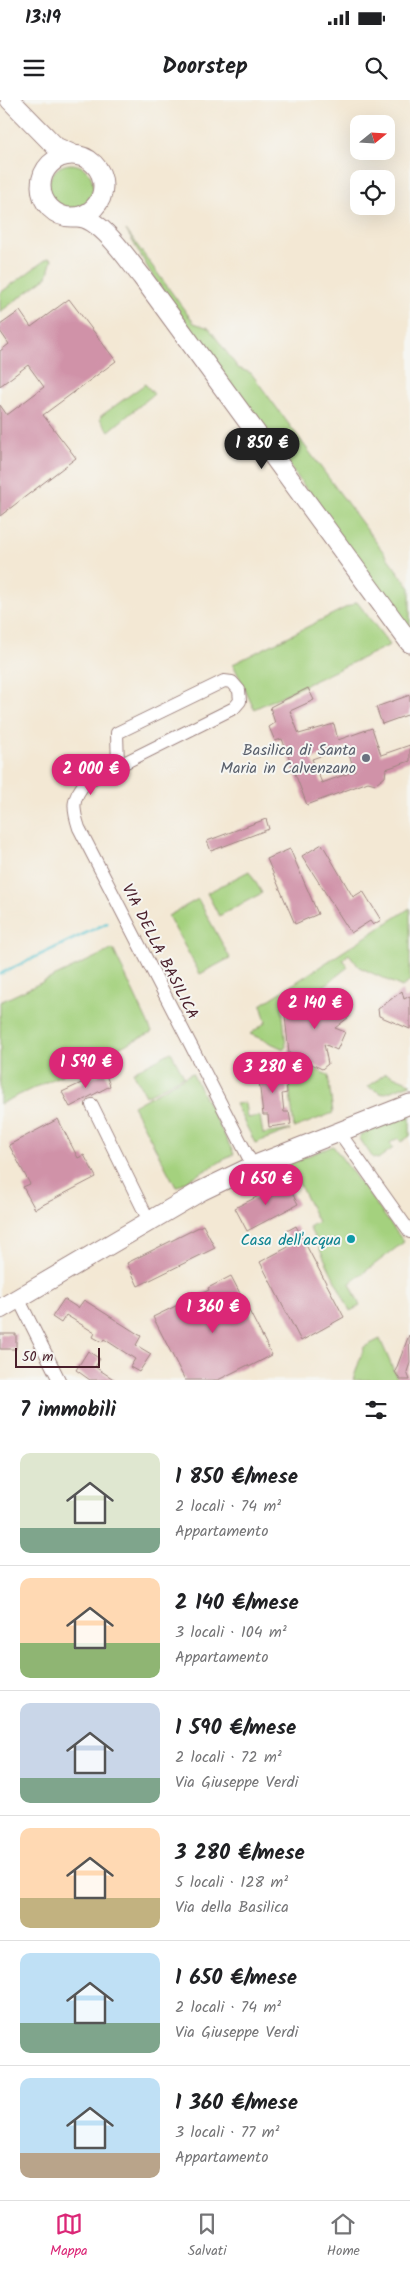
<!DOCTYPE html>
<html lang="it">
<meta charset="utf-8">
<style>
:root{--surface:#fff;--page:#f6f6f6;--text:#202124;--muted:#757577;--line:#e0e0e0;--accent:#db2777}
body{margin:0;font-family:Kalam,sans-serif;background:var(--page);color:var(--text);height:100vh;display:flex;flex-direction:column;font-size:19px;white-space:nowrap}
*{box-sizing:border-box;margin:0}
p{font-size:16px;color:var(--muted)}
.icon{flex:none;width:28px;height:28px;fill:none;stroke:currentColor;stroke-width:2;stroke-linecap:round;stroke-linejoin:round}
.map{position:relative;height:1280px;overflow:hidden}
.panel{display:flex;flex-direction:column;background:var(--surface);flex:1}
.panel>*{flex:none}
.needle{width:32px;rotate:72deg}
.fabs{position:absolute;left:350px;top:15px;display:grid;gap:10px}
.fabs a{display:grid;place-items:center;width:45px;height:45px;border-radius:10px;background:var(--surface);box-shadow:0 5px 20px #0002;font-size:25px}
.scale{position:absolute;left:15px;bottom:12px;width:85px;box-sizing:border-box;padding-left:5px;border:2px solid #4a1f2b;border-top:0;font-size:14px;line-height:18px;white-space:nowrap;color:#4a1f2b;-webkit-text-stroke:4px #f6f6f2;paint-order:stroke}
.price{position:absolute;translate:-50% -42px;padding:0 11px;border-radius:18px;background:var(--accent);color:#fff;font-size:16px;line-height:32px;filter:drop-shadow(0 1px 2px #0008)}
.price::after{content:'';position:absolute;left:50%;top:30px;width:15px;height:11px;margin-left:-8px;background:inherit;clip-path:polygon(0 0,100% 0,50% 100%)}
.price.selected{background:#222;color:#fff}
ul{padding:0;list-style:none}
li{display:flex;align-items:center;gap:15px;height:125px;padding:0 20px}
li+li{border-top:1px solid var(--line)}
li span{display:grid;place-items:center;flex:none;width:140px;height:100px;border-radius:10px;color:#555}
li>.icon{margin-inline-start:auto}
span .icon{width:60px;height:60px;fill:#fffc;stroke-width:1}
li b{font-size:21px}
h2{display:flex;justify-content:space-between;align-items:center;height:60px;padding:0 20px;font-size:21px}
.status{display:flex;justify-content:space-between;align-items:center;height:35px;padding:0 25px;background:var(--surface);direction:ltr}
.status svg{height:14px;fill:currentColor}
header{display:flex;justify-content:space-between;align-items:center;height:65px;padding:0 20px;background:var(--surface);font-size:22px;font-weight:800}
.tabs{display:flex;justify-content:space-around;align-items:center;height:70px;border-top:1px solid var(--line);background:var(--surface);font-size:14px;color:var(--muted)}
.tabs a{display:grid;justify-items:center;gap:2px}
.tabs .selected{color:var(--accent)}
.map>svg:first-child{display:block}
</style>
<div class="status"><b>13:19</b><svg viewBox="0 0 49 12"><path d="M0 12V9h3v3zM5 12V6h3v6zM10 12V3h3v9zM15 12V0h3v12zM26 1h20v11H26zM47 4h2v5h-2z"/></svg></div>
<header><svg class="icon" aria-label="menu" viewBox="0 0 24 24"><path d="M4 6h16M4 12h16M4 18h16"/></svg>Doorstep<svg class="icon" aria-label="search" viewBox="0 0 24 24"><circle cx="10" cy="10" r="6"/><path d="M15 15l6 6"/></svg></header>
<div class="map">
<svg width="410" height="1280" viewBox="0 0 410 1280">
<rect width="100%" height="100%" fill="#f6f6f2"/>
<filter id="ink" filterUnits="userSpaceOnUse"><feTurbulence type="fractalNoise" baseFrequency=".02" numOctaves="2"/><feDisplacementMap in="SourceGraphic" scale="10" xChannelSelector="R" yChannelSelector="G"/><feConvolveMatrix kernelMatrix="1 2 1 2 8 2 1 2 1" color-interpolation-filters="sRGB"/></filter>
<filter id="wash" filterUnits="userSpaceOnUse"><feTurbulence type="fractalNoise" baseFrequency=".0096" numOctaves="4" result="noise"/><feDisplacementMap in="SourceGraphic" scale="20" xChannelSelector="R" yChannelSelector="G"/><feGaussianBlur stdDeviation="1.12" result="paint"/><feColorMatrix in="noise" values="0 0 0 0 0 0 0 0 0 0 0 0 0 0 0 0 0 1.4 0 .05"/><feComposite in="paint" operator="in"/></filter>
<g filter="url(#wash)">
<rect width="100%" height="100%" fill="#f3e8d4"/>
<!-- green -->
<path fill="#a4d17e" stroke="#777854" d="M49 86a22 22 0 1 1 44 0a22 22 0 1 1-44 0Z
M 126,130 L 194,223 L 209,228 L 238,268 L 251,273 L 410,488 L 410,533 L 152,175 Z
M 48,158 L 52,159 L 47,177 L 0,212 L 0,193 Z
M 145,284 L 154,294 L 109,331 L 100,319 L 101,316 Z
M 357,502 L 390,545 L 254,609 L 233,564 Z
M 249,771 L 262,793 L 219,816 L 207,793 Z
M 198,799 L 230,858 L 200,874 L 168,816 Z
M 410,808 L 410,881 L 402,887 L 359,867 L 349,854 L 343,859 L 348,867 L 314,894 L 291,908 L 282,905 L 286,947 L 284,949 L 250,934 L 266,922 L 261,905 Z
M 113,849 L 152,932 L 0,1004 L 0,902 Z
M 171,952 L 184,976 L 146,996 L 133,972 Z
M 294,965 L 309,972 L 312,968 L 328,975 L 333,1013 L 294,1028 L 287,967 Z
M 192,973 L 234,1054 L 176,1087 L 133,1006 Z
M 386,973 L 410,983 L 410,984 L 383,994 L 368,987 Z
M 245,1003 L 247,1018 L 260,1016 L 263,1034 L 290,1030 L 255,1043 L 235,1004 Z
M 410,1015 L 410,1036 L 401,1042 L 398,1038 L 390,1043 L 393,1048 L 378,1059 L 373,1058 L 360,1039 L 360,1035 Z
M 333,1046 L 404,1142 L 350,1183 L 360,1206 L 350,1211 L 309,1127 L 318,1122 L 289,1063 Z
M 380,1239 L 398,1280 L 353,1280 L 364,1247 Z"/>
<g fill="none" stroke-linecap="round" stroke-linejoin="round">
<!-- stream -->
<path stroke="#56c3ce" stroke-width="3" d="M 0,874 L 107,823"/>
</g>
<g id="blocks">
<!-- building -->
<path fill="#d092a8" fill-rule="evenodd" d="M 69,199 L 116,261 L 43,315 L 76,358 L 0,416 L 0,305 L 7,315 L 44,287 L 28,265 L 0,286 L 0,251 L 9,244 L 0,231 L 0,225 L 20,211 L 31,227 Z
M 308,588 L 314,600 L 290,611 L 299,634 L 334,624 L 338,640 L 372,628 L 381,655 L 410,645 L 410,661 L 386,669 L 385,677 L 376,684 L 368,682 L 307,705 L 282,639 L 275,641 L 269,627 L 275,623 L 270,607 ZM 346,647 L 355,671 L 322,683 L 312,659 Z
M 410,595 L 410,614 L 382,624 L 376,607 Z
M 266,719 L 269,729 L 211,751 L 207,741 Z
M 322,744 L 353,797 L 363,791 L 381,820 L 373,825 L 370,821 L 351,833 L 302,756 Z
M 290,749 L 318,814 L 295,824 L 267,759 Z
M 402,891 L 404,899 L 410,896 L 410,929 L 379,916 L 378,909 Z
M 313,899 L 322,899 L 348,908 L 349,917 L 335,928 L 345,932 L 337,950 L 324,944 L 328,964 L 322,969 L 289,953 L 285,916 Z
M 278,961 L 280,982 L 286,981 L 287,993 L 282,994 L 284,1012 L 289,1012 L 291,1024 L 269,1027 L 268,1015 L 263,1015 L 257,963 Z
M 105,972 L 110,986 L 70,1007 L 62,992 Z
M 58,1019 L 78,1058 L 84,1055 L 96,1077 L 35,1109 L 23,1087 L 30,1084 L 9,1045 Z
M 286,1082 L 298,1104 L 247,1131 L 235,1108 Z
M 203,1125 L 215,1148 L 138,1186 L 127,1163 Z
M 296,1126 L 344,1217 L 301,1241 L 260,1162 L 292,1145 L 285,1132 Z
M 231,1176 L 272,1255 L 249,1267 L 248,1265 L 218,1280 L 185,1280 L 153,1217 L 209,1190 L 208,1188 Z
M 64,1199 L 78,1208 L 84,1200 L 141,1236 L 136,1245 L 151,1254 L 139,1272 L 130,1267 L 135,1259 L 104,1239 L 102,1242 L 93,1237 L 95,1233 L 66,1215 L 61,1223 L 52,1217 Z
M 0,1234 L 16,1234 L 16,1249 L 0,1249 Z
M 409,1235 L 410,1263 L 407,1272 L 410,1280 L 400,1280 L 395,1272 Z
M 88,1251 L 100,1259 L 95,1267 L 115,1280 L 90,1280 L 76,1270 Z"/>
</g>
</g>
<g filter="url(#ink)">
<use href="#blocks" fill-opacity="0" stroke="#9e8480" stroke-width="1"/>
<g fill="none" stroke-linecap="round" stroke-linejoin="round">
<defs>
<path id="street" d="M 118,666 L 117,633 L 224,581 L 232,582 L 239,590 L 240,601 L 234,608 L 86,682 C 72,698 72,707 79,728 L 253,1066
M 92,1005 L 149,1121
M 339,1032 L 410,1132
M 18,1198 L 59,1280"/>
<path id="secondary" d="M 10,0 L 56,47 L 74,55
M41 86a31 31 0 1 1 62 0a31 31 0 1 1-62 0Z
M 76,117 C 100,116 127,159 142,177 L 410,543
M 0,1209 L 201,1091 L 253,1066 L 410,1004"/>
</defs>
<!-- street casing -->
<use href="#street" stroke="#9e8480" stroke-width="14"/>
<!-- secondary casing -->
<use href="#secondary" stroke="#9e8480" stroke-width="21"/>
<!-- street -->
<use href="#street" stroke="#fff" stroke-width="12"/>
<!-- secondary -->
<use href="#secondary" stroke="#fff" stroke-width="19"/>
</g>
</g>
<!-- markers -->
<circle fill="#6b7280" stroke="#f6f6f2" stroke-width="2" cx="366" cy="658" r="5"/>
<circle fill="#0f9aa8" stroke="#f6f6f2" stroke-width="2" cx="351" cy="1139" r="5"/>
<g text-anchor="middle" stroke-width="4" stroke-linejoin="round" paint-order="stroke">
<!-- worship labels -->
<g font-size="16" fill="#5b616d" stroke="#f6f6f2" text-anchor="end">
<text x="356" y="655">Basilica di Santa<tspan x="356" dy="18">Maria in Calvenzano</tspan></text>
</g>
<!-- street labels -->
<g font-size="16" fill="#4a1f2b" stroke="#f6f6f2">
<text transform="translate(161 851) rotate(63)" y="6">VIA DELLA BASILICA</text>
</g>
<!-- culture labels -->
<g font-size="16" fill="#0d838f" stroke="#f6f6f2" text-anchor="end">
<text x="341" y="1145">Casa dell'acqua</text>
</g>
</g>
</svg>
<div class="fabs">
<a><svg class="needle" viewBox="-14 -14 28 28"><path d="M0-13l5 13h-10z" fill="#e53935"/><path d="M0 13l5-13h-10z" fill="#757577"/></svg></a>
<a><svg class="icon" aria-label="locate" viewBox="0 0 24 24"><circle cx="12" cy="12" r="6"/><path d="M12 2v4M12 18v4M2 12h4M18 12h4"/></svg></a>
</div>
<div class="scale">50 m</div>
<b class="price selected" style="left:262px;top:370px">1 850 €</b>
<b class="price" style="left:91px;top:696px">2 000 €</b>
<b class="price" style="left:315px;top:930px">2 140 €</b>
<b class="price" style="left:86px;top:989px">1 590 €</b>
<b class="price" style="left:273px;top:994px">3 280 €</b>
<b class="price" style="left:266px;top:1106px">1 650 €</b>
<b class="price" style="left:213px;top:1234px">1 360 €</b>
</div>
<section class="panel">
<h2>7 immobili<svg class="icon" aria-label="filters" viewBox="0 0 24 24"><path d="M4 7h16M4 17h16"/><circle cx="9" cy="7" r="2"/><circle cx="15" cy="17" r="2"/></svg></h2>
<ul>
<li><span style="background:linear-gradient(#dfe7d0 75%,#7fa58c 0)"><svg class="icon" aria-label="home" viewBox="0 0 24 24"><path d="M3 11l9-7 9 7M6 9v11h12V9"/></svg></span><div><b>1 850 €/mese</b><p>2 locali · 74 m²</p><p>Appartamento</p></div></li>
<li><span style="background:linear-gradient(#ffd9b3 65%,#8fb573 0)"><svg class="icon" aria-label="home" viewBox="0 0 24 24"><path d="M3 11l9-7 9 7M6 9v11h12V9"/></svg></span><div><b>2 140 €/mese</b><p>3 locali · 104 m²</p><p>Appartamento</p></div></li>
<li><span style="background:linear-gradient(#c9d6e8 75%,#7fa58c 0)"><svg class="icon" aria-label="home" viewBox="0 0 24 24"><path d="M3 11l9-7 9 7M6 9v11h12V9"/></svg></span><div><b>1 590 €/mese</b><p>2 locali · 72 m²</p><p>Via Giuseppe Verdi</p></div></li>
<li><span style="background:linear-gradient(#ffd9b3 70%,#c2b280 0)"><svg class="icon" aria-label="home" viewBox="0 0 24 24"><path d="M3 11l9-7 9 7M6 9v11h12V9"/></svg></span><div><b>3 280 €/mese</b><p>5 locali · 128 m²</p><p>Via della Basilica</p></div></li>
<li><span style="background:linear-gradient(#bfe0f5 70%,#7fa58c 0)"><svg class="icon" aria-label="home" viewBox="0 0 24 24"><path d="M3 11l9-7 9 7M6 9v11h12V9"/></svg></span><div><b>1 650 €/mese</b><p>2 locali · 74 m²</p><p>Via Giuseppe Verdi</p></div></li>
<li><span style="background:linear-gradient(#bfe0f5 75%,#b9a48a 0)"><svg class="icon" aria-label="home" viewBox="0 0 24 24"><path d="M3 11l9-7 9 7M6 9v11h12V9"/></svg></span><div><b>1 360 €/mese</b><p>3 locali · 77 m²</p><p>Appartamento</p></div></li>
</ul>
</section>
<nav class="tabs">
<a class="selected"><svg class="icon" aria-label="map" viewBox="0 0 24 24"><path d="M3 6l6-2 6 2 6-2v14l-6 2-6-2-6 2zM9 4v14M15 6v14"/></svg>Mappa</a>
<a><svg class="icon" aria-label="saved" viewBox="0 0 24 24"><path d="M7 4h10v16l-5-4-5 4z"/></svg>Salvati</a>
<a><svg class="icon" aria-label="home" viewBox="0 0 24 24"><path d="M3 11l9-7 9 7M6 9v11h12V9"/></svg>Home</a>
</nav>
